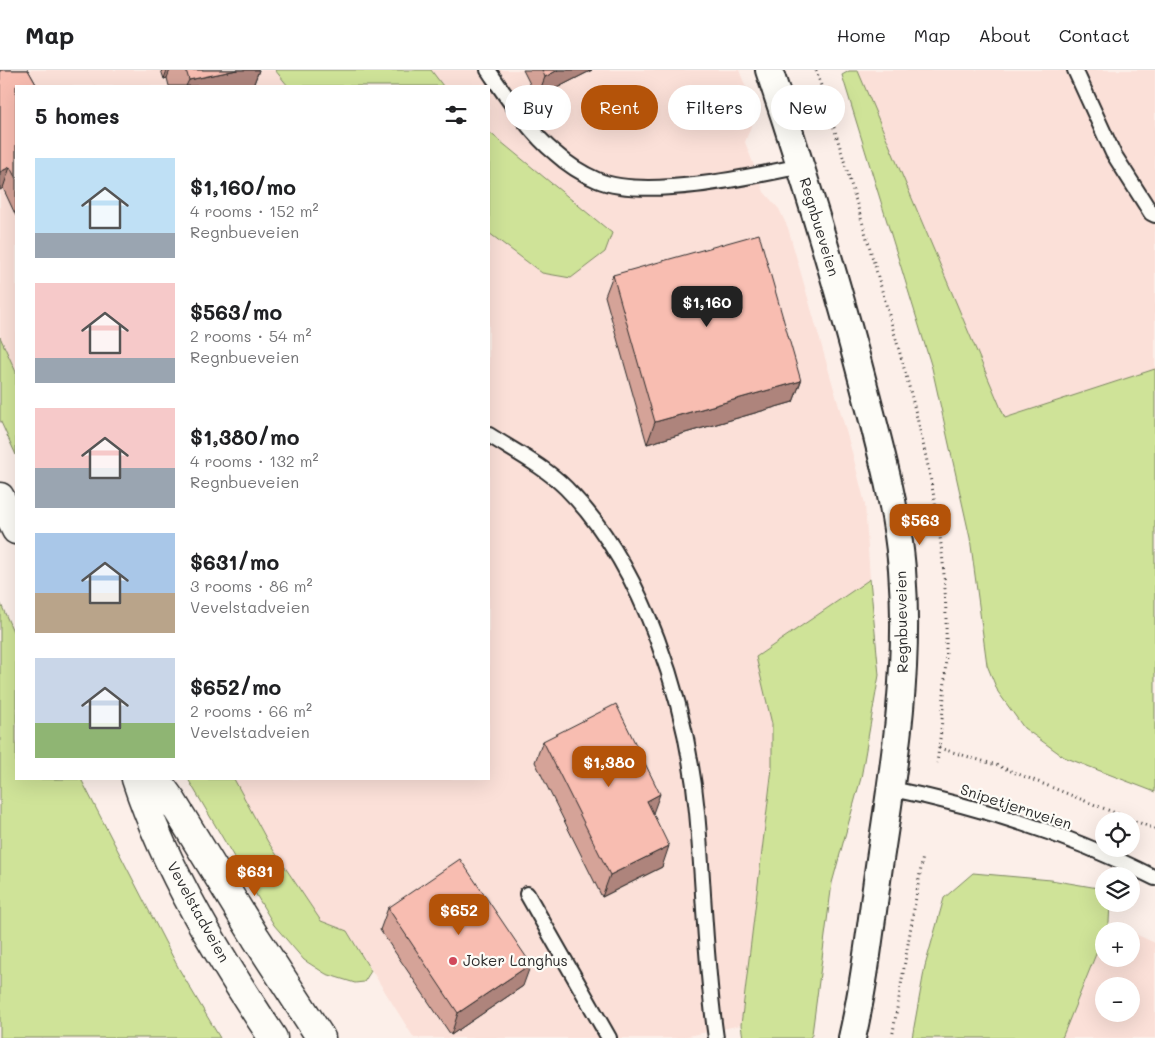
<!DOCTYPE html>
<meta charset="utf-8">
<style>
:root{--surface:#fff;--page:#f2f2f2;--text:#202124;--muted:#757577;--line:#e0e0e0;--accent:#b45309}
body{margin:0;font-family:Mali,sans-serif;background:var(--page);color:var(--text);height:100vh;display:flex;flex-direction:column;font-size:19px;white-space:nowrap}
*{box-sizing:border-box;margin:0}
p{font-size:16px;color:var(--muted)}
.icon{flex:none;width:28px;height:28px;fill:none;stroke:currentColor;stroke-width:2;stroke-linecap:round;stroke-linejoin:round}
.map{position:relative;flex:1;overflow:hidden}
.details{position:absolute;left:15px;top:15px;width:475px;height:695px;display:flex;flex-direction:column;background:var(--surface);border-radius:0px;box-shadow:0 5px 20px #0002}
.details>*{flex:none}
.hud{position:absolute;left:505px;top:15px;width:475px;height:45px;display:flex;gap:10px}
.fabs{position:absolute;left:1095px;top:742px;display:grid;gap:10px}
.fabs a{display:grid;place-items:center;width:45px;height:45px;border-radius:50%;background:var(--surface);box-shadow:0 5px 20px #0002;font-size:25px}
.price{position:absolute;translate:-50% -42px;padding:0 11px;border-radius:10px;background:var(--accent);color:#fff;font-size:16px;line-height:32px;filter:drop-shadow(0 1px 2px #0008)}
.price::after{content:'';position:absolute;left:50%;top:30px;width:15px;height:11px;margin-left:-8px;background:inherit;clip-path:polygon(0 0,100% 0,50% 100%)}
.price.on{background:#222;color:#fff}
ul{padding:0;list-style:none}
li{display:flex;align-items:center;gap:15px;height:125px;padding:0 20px}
li span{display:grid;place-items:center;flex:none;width:140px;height:100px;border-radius:0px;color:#555}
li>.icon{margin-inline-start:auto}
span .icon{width:60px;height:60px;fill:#fffc;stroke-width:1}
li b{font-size:21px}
h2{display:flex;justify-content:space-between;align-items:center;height:60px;padding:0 20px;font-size:21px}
.chip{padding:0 18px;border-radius:22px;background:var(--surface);box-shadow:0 5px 20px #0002;font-size:18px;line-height:45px}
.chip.on{background:var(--accent);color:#fff}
header{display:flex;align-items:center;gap:30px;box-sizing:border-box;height:70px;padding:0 25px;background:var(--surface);border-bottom:1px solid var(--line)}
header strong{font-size:24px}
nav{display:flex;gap:28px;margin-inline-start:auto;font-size:18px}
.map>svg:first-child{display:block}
</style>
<header>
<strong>Map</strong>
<nav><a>Home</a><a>Map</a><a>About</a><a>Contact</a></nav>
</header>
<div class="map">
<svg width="1155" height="968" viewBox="0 0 1155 968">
<rect width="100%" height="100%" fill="#fcefe9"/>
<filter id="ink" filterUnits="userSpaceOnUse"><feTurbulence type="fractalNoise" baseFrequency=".02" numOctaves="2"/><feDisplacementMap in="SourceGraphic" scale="10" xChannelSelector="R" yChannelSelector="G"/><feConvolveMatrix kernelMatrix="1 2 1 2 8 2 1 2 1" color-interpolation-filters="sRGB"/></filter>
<g filter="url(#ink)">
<!-- built -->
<path fill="#fbe0d8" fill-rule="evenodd" d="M 0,0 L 275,0 L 288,16 L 16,16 L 16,302 L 0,267 Z
M 431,0 L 739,0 L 756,43 L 745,72 L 764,122 L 779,139 L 788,158 L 852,382 L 865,434 L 870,509 L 756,587 L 772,654 L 772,698 L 741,955 L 679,968 L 414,968 L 347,861 L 321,851 L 268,772 L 234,709 L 489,709 L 489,163 L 542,203 L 612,163 L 489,62 L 489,16 L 443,16 Z
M 857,0 L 1155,0 L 1155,299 L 1005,348 Z
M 1131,862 L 1155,873 L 1155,968 L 1062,968 L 1104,865 L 1104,889 L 1131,889 ZM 1104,916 L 1131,916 L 1131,944 L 1104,944 Z"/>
<!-- green -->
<path fill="#cfe398" stroke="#7d8762" d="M 275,0 L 431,0 L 443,16 L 288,16 Z
M 849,1 L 858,1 L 1005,348 L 1155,299 L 1155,722 L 1064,687 L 1024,658 L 998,622 L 987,595 L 970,468 L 932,298 L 842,5 Z
M 489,62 L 612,163 L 605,182 L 571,208 L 542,203 L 489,163 Z
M 0,267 L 16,302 L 16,385 L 0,350 Z
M 870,509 L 879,605 L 861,708 L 832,813 L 812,964 L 810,968 L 743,968 L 741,955 L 772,698 L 772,654 L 756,587 Z
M 0,532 L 16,568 L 16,709 L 81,709 L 179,899 L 220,968 L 0,968 Z
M 188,709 L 234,709 L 268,772 L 321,851 L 347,861 L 371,901 L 364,912 L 355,913 L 326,904 L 304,890 L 274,855 Z
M 973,803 L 1051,810 L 1104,819 L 1104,834 L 1110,834 L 1109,852 L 1062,968 L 912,968 L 925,896 L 944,828 Z"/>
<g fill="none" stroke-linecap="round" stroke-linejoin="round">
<defs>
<path id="service" d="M 488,0 C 506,26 530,63 555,83 C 566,93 583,104 597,110 C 645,130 750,107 801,96
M 1075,0 L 1113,83 L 1151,143 L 1155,145
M 489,365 C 514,381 545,397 566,418 C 644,496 687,634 697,742 C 704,818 705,893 716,968
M 892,719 C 981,737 1073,766 1155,808
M 527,824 L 609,968"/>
<path id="minor" d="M 769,0 C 805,107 838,215 866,324 C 881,381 897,440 902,499 C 910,600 894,697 879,796 C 871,853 865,912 852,968"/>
<path id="secondary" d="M 0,427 L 16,460
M 136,709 C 166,801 220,888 273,968
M 156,709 L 172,731 L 256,868 L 321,968"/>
</defs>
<!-- service casing -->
<use href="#service" stroke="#2b2b2b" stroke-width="18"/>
<!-- minor casing -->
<use href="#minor" stroke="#2b2b2b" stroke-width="30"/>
<!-- secondary casing -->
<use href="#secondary" stroke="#2b2b2b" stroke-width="31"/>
<!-- path -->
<path stroke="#2b2b2b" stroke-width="3" stroke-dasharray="1 4" stroke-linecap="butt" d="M 816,0 C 839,72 860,144 881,217 C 907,307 934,399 943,493 C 949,558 946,628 937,693
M 939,678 L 996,695 L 1155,759
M 892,968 L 923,786"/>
<!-- service -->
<use href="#service" stroke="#fdfcf7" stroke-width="14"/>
<!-- minor -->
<use href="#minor" stroke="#fdfcf7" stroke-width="26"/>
<!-- secondary -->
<use href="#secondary" stroke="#fdfcf7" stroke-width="28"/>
</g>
<!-- wall -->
<path fill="#d5a398" stroke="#2b2b2b" d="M 0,0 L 28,0 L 37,16 L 16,16 L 16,146 L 3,118 L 0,120 Z
M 161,0 L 259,0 L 253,16 L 169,16 L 167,8 L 164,9 Z
M 523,0 L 592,0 L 537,28 Z
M 613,205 L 801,311 L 793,332 L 647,374 L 605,226 Z
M 543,671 L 653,743 L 662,797 L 602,827 L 535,692 Z
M 388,838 L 523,916 L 451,965 L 380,860 Z"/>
<!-- shaded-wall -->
<path fill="#ae847c" stroke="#2b2b2b" d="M 167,0 L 170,0 L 167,8 L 164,9 Z
M 237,0 L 259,0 L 253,16 L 186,16 L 189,10 Z
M 558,0 L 592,0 L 537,28 L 545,7 Z
M 10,97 L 3,118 L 0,120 L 0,102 Z
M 801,311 L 793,332 L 647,374 L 655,352 Z
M 660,724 L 652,746 L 647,731 Z
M 669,776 L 662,797 L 602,827 L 610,805 Z
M 531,894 L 523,916 L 451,965 L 458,943 Z"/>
<!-- building -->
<path fill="#f8bdb1" stroke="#2b2b2b" d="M 0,0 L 28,0 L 37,16 L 16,16 L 16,109 L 10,97 L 0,102 Z
M 186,0 L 237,0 L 189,10 Z
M 542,0 L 558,0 L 545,7 Z
M 759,164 L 801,311 L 655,352 L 613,205 Z
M 616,634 L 660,724 L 647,731 L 669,776 L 610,805 L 543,671 Z
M 460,789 L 531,894 L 458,943 L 388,838 Z"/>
</g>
<!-- markers -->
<circle fill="#d1495b" stroke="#fdfcf7" stroke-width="2" cx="453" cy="891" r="5"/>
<g text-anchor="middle" stroke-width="4.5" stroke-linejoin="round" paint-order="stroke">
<!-- street labels -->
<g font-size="15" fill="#2b2b2b" stroke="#fdfcf7">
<text transform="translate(819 157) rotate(73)" y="5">Regnbueveien</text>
<text transform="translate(902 552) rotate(-91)" y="5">Regnbueveien</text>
<text transform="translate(1016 737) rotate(18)" y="5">Snipetjernveien</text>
<text transform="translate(198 842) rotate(61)" y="5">Vevelstadveien</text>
</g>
<!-- poi labels -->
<g font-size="15" fill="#2b2b2b" stroke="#fdfcf7" text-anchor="start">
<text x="463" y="896">Joker Langhus</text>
</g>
</g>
</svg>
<div class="fabs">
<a><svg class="icon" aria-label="locate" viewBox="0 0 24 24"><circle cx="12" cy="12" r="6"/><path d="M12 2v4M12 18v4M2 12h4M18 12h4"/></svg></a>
<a><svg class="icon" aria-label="layers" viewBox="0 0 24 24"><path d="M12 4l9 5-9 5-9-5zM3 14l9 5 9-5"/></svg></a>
<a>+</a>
<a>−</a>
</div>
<b class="price on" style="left:707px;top:258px">$1,160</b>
<b class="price" style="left:920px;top:476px">$563</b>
<b class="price" style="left:609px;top:718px">$1,380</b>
<b class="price" style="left:255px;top:827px">$631</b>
<b class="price" style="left:459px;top:866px">$652</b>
<div class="hud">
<a class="chip">Buy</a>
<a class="chip on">Rent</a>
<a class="chip">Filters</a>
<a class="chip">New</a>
</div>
<section class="details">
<h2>5 homes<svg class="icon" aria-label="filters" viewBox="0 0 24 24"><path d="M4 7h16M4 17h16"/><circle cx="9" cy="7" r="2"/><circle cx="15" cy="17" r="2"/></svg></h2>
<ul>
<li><span style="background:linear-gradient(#bfe0f5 75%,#9aa5b1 0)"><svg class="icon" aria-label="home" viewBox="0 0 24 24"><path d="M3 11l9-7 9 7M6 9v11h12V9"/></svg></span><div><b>$1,160/mo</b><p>4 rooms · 152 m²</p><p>Regnbueveien</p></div></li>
<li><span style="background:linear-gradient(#f6c9c9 75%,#9aa5b1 0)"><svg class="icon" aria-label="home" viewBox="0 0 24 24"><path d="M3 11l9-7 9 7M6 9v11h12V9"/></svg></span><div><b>$563/mo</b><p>2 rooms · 54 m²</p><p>Regnbueveien</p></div></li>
<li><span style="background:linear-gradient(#f6c9c9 60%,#9aa5b1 0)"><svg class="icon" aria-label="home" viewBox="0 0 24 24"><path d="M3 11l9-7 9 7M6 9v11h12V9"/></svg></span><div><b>$1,380/mo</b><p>4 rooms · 132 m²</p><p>Regnbueveien</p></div></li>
<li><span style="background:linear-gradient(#a9c7e8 60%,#b9a48a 0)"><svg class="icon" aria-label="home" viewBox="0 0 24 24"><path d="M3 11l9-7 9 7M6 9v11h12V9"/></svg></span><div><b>$631/mo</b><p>3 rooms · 86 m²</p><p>Vevelstadveien</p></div></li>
<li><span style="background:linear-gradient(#c9d6e8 65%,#8fb573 0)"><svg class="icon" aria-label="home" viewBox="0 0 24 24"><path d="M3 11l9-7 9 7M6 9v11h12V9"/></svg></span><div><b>$652/mo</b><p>2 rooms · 66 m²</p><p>Vevelstadveien</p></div></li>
</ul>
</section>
</div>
